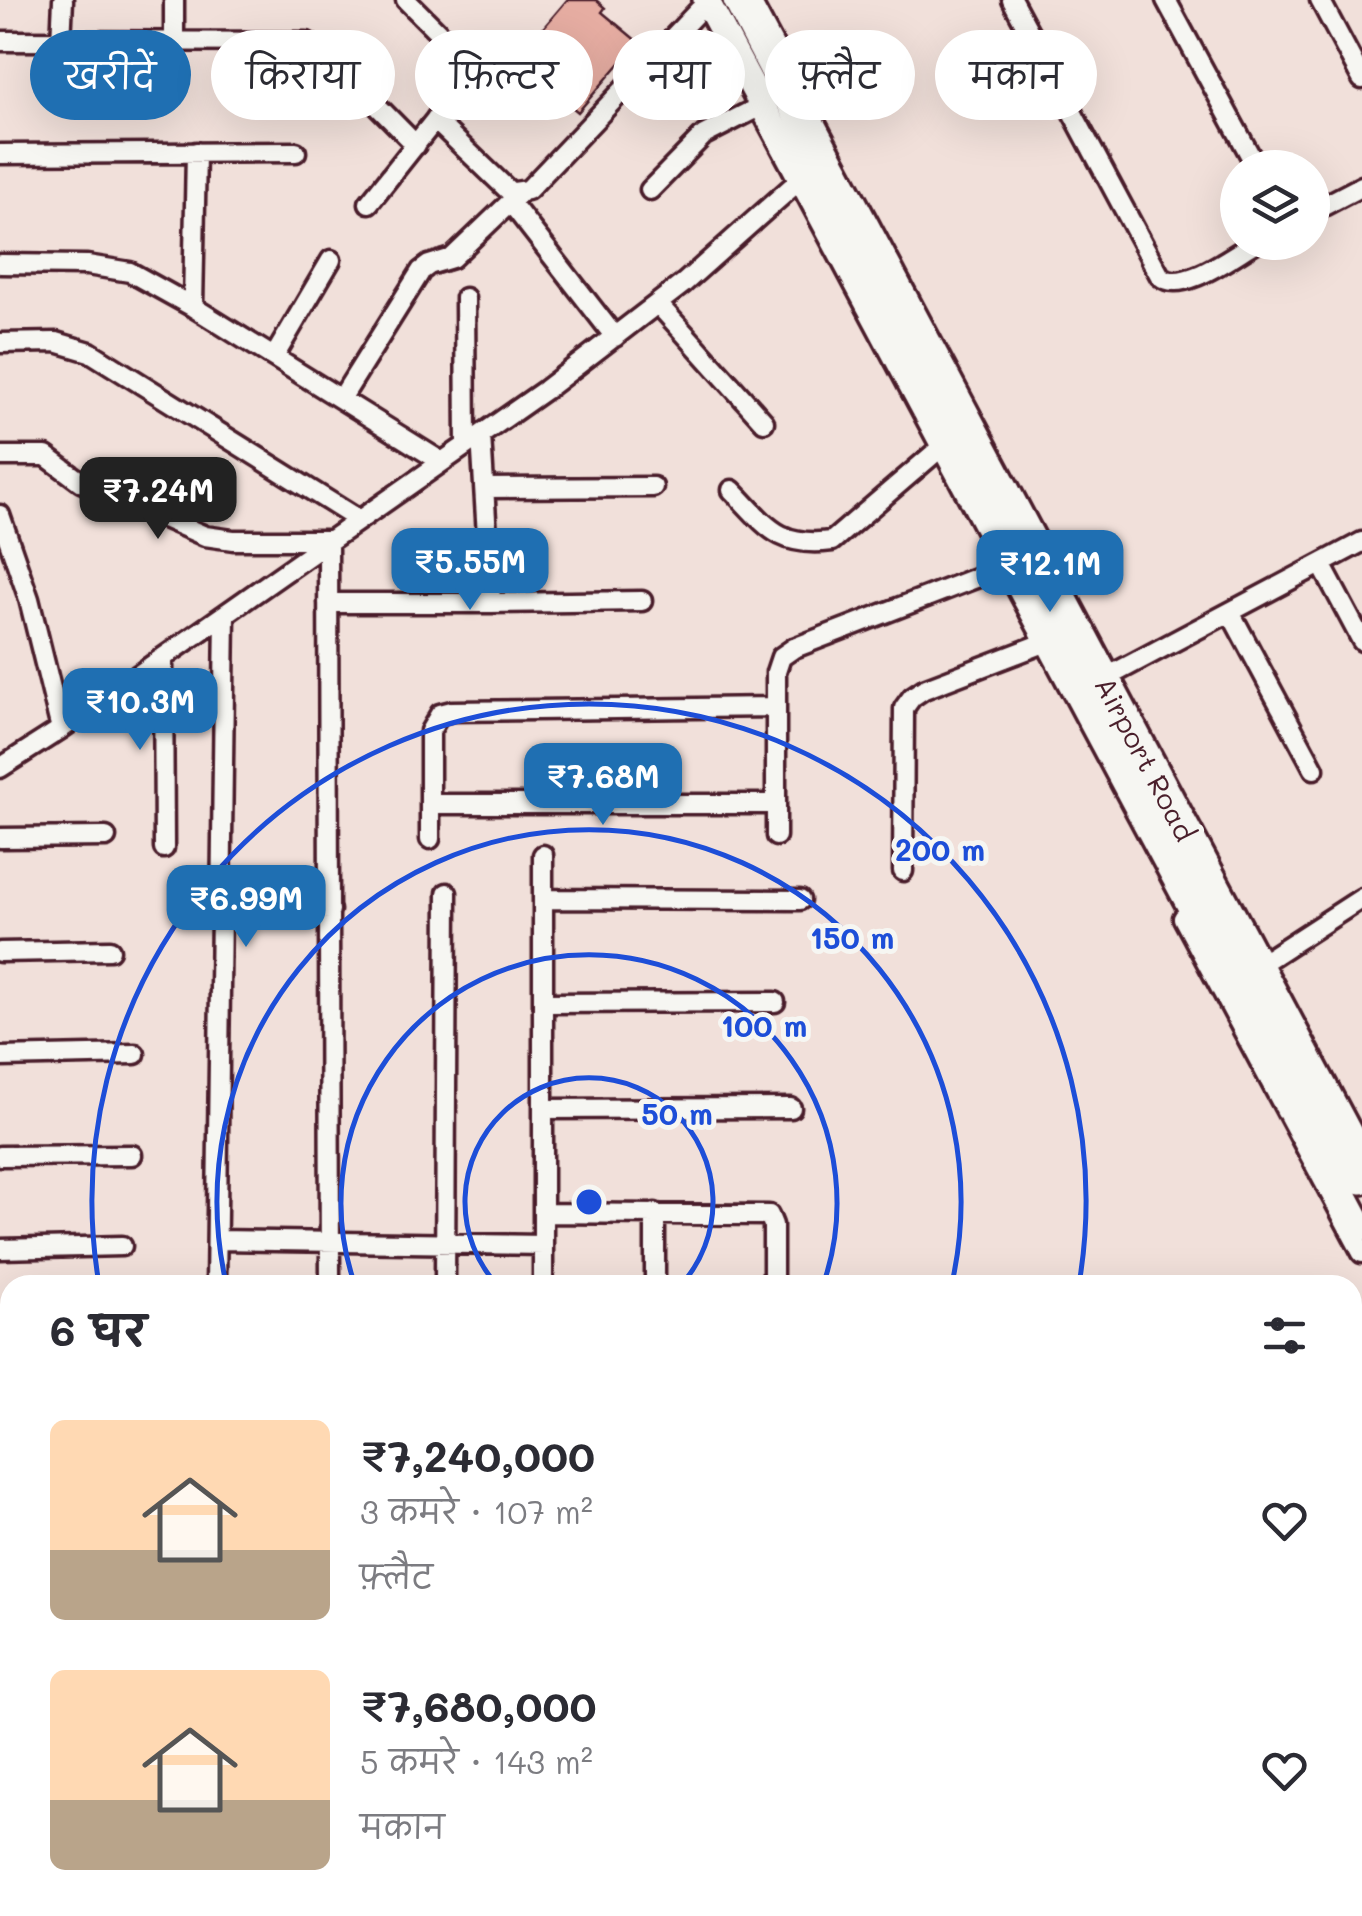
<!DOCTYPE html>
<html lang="hi">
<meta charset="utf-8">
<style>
:root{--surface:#fff;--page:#f7f7f7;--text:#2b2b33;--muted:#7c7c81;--accent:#1f6fb2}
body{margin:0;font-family:Mali,"Playpen Sans Deva",sans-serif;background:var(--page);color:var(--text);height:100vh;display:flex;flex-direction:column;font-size:38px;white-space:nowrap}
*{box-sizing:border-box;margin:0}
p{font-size:32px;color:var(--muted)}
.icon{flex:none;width:55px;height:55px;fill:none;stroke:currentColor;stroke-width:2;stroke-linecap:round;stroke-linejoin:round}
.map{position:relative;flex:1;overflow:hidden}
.details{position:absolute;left:0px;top:1275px;width:1362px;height:642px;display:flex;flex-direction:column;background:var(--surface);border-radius:30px 30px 0 0;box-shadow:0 10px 40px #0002}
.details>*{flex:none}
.banner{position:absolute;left:30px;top:30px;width:1302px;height:90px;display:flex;gap:20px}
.tools{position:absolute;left:1220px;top:150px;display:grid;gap:20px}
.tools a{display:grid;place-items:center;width:110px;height:110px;border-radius:50%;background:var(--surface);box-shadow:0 10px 40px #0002;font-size:50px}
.price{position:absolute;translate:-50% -85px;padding:0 22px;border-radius:20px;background:var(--accent);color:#fff;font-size:32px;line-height:65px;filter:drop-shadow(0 2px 5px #0008)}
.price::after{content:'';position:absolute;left:50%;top:60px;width:30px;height:22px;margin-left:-15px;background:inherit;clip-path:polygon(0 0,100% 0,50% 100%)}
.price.selected{background:#222;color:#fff}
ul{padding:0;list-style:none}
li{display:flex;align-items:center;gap:30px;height:250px;padding:0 50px}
li span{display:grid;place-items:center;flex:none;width:280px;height:200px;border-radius:15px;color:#555}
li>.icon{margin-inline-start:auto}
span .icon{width:120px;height:120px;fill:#fffc;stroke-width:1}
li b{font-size:42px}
h2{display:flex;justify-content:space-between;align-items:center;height:120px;padding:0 50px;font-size:42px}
.chip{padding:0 35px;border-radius:45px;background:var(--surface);box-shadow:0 10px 40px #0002;font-size:35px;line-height:90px}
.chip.selected{background:var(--accent);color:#fff}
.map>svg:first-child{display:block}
</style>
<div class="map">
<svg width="1362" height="1916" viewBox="0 0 1362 1916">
<rect width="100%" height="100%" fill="#f1e0da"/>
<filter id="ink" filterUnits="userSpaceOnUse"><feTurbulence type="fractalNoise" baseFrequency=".01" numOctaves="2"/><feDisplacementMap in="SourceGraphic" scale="20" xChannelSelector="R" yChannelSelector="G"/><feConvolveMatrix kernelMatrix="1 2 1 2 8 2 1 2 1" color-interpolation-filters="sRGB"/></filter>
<g filter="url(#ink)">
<!-- building -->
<path fill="#e6ada2" stroke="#4a1f2b" stroke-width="2.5" d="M 567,0 L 596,0 L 605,8 L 602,12 L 638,42 L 578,112 L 516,60 Z"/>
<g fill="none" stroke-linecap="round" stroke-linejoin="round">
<defs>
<path id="minor" d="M 750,0 L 1362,1150
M 1012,0 L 1160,276 C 1182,295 1233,255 1256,242
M 1166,0 L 1257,168
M 1320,0 L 1362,79
M 0,41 L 307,42 L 329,57 L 416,145
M 174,41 L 174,0
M 61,42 L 63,0
M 435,120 L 508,190 L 514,192 L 528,190 L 699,10
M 0,154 L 296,152
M 650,190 L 704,135 L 753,110
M 369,203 L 435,120 L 468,73 L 467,61 L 406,0
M 511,203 L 615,337
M 1312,212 L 1362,186
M 0,264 L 87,265 L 130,272 L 193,307 L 442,462
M 465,298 L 466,445
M 658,304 L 764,422
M 193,307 L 196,152
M 0,343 L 56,342 L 90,352 L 359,520
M 274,357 L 331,260
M 341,399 L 421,271 L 429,265 L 452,258 L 521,192
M 481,435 L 491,603 L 642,601
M 0,456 L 46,456 L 81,482 L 205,536 L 233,540 L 328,540 L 330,1285
M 485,488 L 653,487
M 732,490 C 767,526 778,548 832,541 L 937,451
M 0,515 L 29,599 L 61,729
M 1321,564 L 1362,641
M 328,603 L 491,603
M 1230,612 L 1314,769
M 163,658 L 164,848
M 1109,676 L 1362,542
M 0,768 L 61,729 L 545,390 L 684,283 L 794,185
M 430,804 L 776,804
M 776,836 L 776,672 L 781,657 L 794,648 L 999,569
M 0,838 L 106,837
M 430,839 L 430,731 L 440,714 L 452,711 L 776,707
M 543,855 L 543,899
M 903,871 L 904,708 L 912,697 L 924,689 L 1039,645
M 223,908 L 330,910
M 1183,918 L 1362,1253
M 0,952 L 110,950
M 1262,963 L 1362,898
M 544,1003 L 775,1002
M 0,1057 L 135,1054
M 543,1109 L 791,1108
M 0,1156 L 132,1155
M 543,1213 L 769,1215 L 773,1225 L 773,1285
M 655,1213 L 655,1285
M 217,1240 L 543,1245
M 0,1249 L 122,1246
M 216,1285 L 225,615
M 445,1285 L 447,893
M 543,1285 L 543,899 L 800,900
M 1352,1583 L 1362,1583
M 0,1586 L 10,1586
M 1352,1752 L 1362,1752
M 1352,1817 L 1362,1817
M 56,1908 L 56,1916
M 161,1908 L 161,1916
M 574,1908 L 574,1916
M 659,1908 L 660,1916
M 748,1908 L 748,1916
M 492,1916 L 492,1908
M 1245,1916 L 1245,1908"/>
<path id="highway" d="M 706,0 L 1362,1228
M 736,0 L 918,350 L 1362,1181"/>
</defs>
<!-- minor casing -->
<use href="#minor" stroke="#4a1f2b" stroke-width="25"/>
<!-- highway casing -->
<use href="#highway" stroke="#4a1f2b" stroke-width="32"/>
<!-- minor -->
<use href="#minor" stroke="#f6f6f2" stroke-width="18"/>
<!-- highway -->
<use href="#highway" stroke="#f6f6f2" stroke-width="25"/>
</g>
</g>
<!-- distance rings -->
<g fill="none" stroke="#1d4ed8" stroke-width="5">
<path d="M497 1285A124 124 0 1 1 681 1285"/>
<path d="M355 1285A248 248 0 1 1 823 1285"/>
<path d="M226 1283A372 372 0 1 1 952 1283"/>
<path d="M99 1284A497 497 0 1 1 1079 1284"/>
</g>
<g text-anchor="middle" stroke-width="10" stroke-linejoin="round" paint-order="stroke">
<!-- street labels -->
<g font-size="28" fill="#4a1f2b" stroke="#f6f6f2">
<text transform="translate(1145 759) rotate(62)" y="10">Airport Road</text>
</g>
</g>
<circle cx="589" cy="1202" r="15" fill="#1d4ed8" stroke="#f6f6f2" stroke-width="5"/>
<g font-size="30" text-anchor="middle" font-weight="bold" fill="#1d4ed8" stroke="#f6f6f2" stroke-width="10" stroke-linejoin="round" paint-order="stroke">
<text x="940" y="861">200 m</text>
<text x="852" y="949">150 m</text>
<text x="764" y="1037">100 m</text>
<text x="677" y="1125">50 m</text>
</g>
</svg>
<div class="tools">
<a><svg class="icon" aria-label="layers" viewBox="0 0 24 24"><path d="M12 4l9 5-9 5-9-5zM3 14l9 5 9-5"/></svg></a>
</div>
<b class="price selected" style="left:158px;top:542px">₹7.24M</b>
<b class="price" style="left:470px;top:613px">₹5.55M</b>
<b class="price" style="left:1050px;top:615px">₹12.1M</b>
<b class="price" style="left:140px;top:753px">₹10.3M</b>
<b class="price" style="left:603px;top:828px">₹7.68M</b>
<b class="price" style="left:246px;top:950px">₹6.99M</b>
<div class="banner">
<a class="chip selected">खरीदें</a>
<a class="chip">किराया</a>
<a class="chip">फ़िल्टर</a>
<a class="chip">नया</a>
<a class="chip">फ़्लैट</a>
<a class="chip">मकान</a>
</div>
<section class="details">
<h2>6 घर<svg class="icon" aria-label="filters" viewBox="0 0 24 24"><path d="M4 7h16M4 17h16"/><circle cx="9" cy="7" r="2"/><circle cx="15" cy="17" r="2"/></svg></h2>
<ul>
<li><span style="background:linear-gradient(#ffd9b3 65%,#b9a48a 0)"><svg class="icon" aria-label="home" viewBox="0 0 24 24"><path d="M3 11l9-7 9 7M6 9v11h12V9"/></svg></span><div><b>₹7,240,000</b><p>3 कमरे · 107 m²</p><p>फ़्लैट</p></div><svg class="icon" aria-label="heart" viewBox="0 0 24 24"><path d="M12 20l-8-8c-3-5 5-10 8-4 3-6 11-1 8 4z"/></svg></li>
<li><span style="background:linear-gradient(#ffd9b3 65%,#b9a48a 0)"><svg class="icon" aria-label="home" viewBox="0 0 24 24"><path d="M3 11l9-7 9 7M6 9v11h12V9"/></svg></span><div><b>₹7,680,000</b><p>5 कमरे · 143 m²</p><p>मकान</p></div><svg class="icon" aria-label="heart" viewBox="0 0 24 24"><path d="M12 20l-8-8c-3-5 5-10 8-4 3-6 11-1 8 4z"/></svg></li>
</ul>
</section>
</div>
